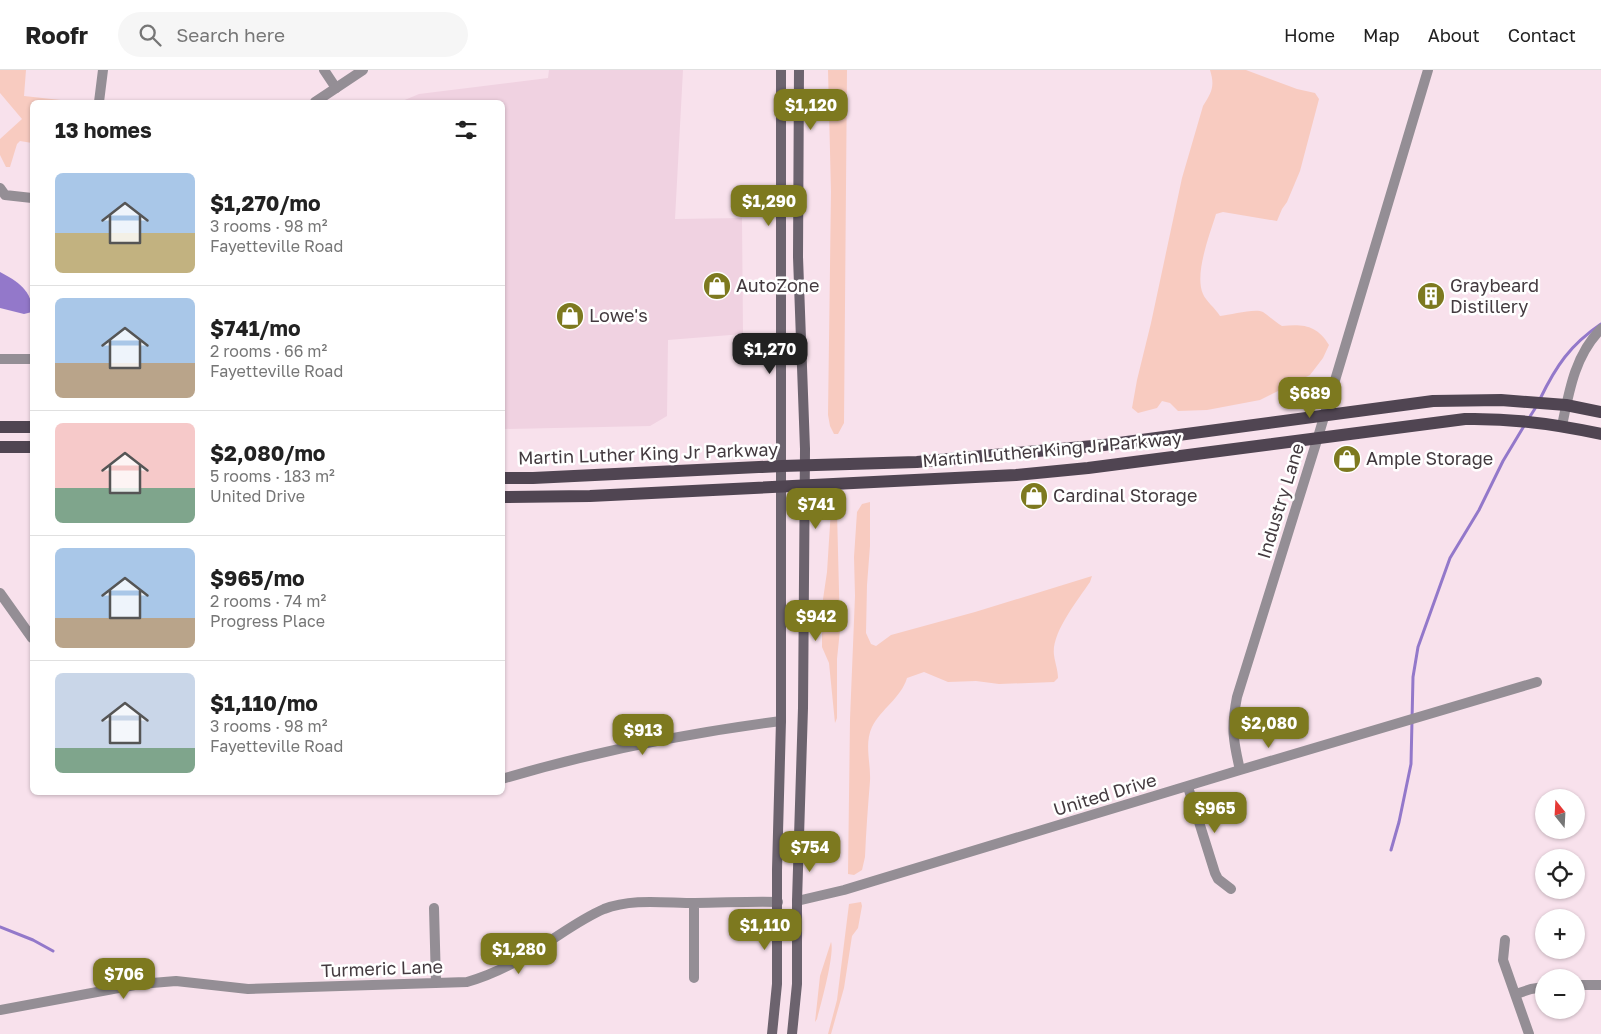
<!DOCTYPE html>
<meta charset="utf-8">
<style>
:root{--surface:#fff;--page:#f6f6f6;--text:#222;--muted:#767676;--line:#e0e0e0;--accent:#7d791f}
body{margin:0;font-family:"Golos Text",sans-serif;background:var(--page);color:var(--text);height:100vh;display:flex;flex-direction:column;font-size:19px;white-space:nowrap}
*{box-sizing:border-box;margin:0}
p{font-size:16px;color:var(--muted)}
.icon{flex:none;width:28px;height:28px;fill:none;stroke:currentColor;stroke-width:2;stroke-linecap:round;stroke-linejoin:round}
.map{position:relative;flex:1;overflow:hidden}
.side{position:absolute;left:30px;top:30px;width:475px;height:695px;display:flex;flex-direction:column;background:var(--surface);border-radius:8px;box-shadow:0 1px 4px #0004}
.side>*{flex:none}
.needle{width:32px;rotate:342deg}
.fabs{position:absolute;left:1535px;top:719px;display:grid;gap:10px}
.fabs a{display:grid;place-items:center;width:50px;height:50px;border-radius:50%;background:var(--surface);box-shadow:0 1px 4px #0004;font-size:25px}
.price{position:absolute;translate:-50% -42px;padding:0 11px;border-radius:10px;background:var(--accent);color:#fff;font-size:16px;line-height:32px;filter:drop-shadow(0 1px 2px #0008)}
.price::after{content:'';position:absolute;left:50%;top:30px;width:15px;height:11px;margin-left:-8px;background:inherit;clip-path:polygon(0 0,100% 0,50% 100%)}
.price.on{background:#222;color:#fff}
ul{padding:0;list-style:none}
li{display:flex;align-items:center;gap:15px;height:125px;padding:0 25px}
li+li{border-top:1px solid var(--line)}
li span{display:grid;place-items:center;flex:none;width:140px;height:100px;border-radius:8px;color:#555}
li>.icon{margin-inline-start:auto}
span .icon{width:60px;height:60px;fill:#fffc;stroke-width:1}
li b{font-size:21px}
h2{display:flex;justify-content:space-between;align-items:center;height:60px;padding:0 25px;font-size:21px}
header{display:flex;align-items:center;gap:30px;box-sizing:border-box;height:70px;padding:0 25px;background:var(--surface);border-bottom:1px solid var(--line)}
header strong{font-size:24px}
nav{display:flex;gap:28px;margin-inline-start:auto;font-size:18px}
.search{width:350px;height:45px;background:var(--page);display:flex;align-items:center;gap:12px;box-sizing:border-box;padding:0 18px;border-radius:28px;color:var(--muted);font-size:19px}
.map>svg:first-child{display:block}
</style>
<header>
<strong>Roofr</strong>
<div class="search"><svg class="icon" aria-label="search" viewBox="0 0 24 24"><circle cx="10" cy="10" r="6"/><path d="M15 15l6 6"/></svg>Search here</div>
<nav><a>Home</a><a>Map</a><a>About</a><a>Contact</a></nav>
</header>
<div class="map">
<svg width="1601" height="964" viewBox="0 0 1601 964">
<rect width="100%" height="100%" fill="#f8e1ec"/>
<!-- built -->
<path fill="#f0d2e1" d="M 549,0 L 683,0 L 675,149 L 742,148 L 743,264 L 668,270 L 667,346 L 650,356 L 503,359 L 502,32 L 400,32 L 419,24 L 548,8 Z"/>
<!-- green -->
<path fill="#f8cbc0" d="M 0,0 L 26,0 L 24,26 L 79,32 L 32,32 L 32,73 L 20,71 L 17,74 L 10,97 L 6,97 L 0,85 L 0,69 L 22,49 L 0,23 Z
M 828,0 L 847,0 L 844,353 L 838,364 L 834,364 L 830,356 L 828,345 L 831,122 Z
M 1210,0 L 1246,0 L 1297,19 L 1315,23 L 1319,29 L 1300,101 L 1287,132 L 1282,139 L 1277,151 L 1223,142 L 1216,144 C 1210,164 1194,204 1203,224 C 1206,231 1215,238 1220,246 C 1231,245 1255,238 1263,242 C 1269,246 1275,252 1282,256 C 1303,254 1317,255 1329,275 L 1323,288 L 1310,305 L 1260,330 L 1207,340 L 1178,341 L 1170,333 L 1162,331 L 1157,338 L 1138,343 L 1132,338 L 1137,310 L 1151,253 L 1182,108 L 1203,36 C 1212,22 1215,16 1210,0 Z
M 870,432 L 870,476 L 867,515 L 866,563 L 871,574 L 876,576 L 891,565 L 975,542 L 1092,506 L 1090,512 C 1078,530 1051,563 1054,585 C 1055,593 1058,600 1058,608 L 1054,612 L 999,614 L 976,611 L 948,612 L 924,602 L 907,608 C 901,628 881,639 872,657 C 864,674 871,693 870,711 C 868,736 866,761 865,787 L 862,800 L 854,805 L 848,804 L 850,649 L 855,526 L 854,487 L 857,442 L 862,434 Z
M 831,439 L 837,442 L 840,560 L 837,589 L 837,648 L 835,653 L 829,593 L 822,577 L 822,536 L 827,502 Z
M 861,832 L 862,836 L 858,858 L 852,866 L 844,918 L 831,964 L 828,964 L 837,930 L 849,834 Z
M 831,872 C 835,883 821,934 817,949 L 815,952 L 820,906 Z"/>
<!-- water -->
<path fill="#9378ca" d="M 0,202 C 17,211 33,221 32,242 L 24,244 L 0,238 Z"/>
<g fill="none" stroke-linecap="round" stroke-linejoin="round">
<!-- stream -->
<path stroke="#9378ca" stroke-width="3" d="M 1540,329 C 1556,296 1570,275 1601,254
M 1529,348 L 1536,337
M 1391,780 L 1399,752 L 1411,694 L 1413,607 L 1418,577 L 1450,488 L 1479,440 L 1503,391 L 1524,356
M 0,857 L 33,870 L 53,881"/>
<!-- minor -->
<path stroke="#948e95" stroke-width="10" d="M 324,0 L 336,18
M 99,32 L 103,0
M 0,118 L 5,125 L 32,128
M 0,289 L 32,289
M 1562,356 C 1569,321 1575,285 1601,259
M 0,523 L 32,568
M 1240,700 C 1233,670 1231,658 1237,627 L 1318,367 L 1428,0
M 502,709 C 593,682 687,663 781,651
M 1188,717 L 1215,803 L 1218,809 L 1231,819
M 797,831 L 844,820 L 1240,700 L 1537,612
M 434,838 L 436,913
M 1505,870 L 1503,890 L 1529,964
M 694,908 L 694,833
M 1576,915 L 1601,915
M 1516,924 L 1531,919 L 1544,917
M 0,940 L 140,914 L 176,911 L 248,919 L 467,912 C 496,904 521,890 545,874 C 564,862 583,848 604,839 C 632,828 665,833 695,833 C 722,833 750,831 778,832"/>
<!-- tertiary -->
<path stroke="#948e95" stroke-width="10" d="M 315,32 L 363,0"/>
<!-- secondary -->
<path stroke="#6c636e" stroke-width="10" d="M 772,964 L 777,914 L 777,800 L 781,651 L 781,0
M 792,964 L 797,914 L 797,831 L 803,638 L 805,379 L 798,187 L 799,0"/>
<!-- primary -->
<path stroke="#504552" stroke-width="12" d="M 0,357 L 32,357
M 0,377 L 32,377
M 502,408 L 533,408 L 782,396 L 917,392 L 1104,375 L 1433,331 L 1501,330 L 1566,335 L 1601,342
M 502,427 L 590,426 L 1016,405 L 1088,398 L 1465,349 C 1512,348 1556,354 1601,364"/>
</g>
<!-- icons -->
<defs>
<symbol id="shop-disc" viewBox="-11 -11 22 22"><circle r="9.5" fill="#7d791f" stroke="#fff"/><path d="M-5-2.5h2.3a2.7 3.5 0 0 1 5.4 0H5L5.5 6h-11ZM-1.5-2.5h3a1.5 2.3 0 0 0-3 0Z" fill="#fff"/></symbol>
<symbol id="building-disc" viewBox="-11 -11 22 22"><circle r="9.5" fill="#7d791f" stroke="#fff"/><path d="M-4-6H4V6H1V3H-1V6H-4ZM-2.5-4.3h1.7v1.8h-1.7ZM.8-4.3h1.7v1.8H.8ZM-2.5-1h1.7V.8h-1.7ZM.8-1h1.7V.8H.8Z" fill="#fff"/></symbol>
</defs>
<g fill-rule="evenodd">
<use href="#shop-disc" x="701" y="200" width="32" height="32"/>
<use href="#building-disc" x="1415" y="210" width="32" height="32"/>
<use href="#shop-disc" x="554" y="230" width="32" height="32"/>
<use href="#shop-disc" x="1331" y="373" width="32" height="32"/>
<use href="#shop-disc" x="1018" y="410" width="32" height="32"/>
</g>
<g text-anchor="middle" stroke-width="5" stroke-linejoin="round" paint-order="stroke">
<!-- poi labels -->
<g font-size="18" fill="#433a3f" stroke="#fff" text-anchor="start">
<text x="736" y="222">AutoZone</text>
<text x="1450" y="222">Graybeard<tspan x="1450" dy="21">Distillery</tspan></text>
<text x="589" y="252">Lowe's</text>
<text x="1366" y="395">Ample Storage</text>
<text x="1053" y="432">Cardinal Storage</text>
</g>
<!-- street labels -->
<g font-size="18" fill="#433a3f" stroke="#fff">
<text transform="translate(1052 380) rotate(-5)" y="6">Martin Luther King Jr Parkway</text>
<text transform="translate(648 384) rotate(-2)" y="6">Martin Luther King Jr Parkway</text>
<text transform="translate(1281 431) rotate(-73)" y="6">Industry Lane</text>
<text transform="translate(1105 725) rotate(-17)" y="6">United Drive</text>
<text transform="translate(382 899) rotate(-2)" y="6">Turmeric Lane</text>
</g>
</g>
</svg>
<div class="fabs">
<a><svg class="needle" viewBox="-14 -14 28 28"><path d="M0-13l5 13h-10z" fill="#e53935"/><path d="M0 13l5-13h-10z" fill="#767676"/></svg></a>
<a><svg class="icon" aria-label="locate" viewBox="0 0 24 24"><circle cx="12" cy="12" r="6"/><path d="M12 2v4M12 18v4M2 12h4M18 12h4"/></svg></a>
<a>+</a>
<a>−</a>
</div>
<b class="price" style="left:811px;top:61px">$1,120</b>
<b class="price" style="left:769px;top:157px">$1,290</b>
<b class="price on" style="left:770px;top:305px">$1,270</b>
<b class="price" style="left:1310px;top:349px">$689</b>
<b class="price" style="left:816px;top:460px">$741</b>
<b class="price" style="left:816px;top:572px">$942</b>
<b class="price" style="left:1269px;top:679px">$2,080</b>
<b class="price" style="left:643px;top:686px">$913</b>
<b class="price" style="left:1215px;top:764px">$965</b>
<b class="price" style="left:810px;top:803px">$754</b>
<b class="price" style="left:765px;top:881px">$1,110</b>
<b class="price" style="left:519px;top:905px">$1,280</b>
<b class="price" style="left:124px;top:930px">$706</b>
<section class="side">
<h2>13 homes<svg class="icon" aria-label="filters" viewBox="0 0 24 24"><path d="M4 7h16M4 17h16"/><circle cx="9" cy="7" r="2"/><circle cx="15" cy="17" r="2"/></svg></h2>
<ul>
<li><span style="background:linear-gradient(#a9c7e8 60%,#c2b280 0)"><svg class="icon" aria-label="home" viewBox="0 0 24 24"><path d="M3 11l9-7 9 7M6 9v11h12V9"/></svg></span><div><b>$1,270/mo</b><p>3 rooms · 98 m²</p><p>Fayetteville Road</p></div></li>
<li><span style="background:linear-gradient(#a9c7e8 65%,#b9a48a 0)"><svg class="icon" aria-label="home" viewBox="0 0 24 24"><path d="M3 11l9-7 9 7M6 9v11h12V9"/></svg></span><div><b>$741/mo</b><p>2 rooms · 66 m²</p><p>Fayetteville Road</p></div></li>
<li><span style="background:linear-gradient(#f6c9c9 65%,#7fa58c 0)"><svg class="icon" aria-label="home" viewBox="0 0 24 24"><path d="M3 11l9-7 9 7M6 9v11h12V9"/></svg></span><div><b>$2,080/mo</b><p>5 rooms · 183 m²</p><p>United Drive</p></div></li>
<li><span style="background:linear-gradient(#a9c7e8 70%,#b9a48a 0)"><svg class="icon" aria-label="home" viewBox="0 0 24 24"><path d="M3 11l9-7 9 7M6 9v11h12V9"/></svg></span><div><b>$965/mo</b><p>2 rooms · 74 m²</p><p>Progress Place</p></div></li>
<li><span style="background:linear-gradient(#c9d6e8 75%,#7fa58c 0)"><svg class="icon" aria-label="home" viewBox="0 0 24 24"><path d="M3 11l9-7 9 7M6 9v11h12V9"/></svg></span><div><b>$1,110/mo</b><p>3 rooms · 98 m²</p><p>Fayetteville Road</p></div></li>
</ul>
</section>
</div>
